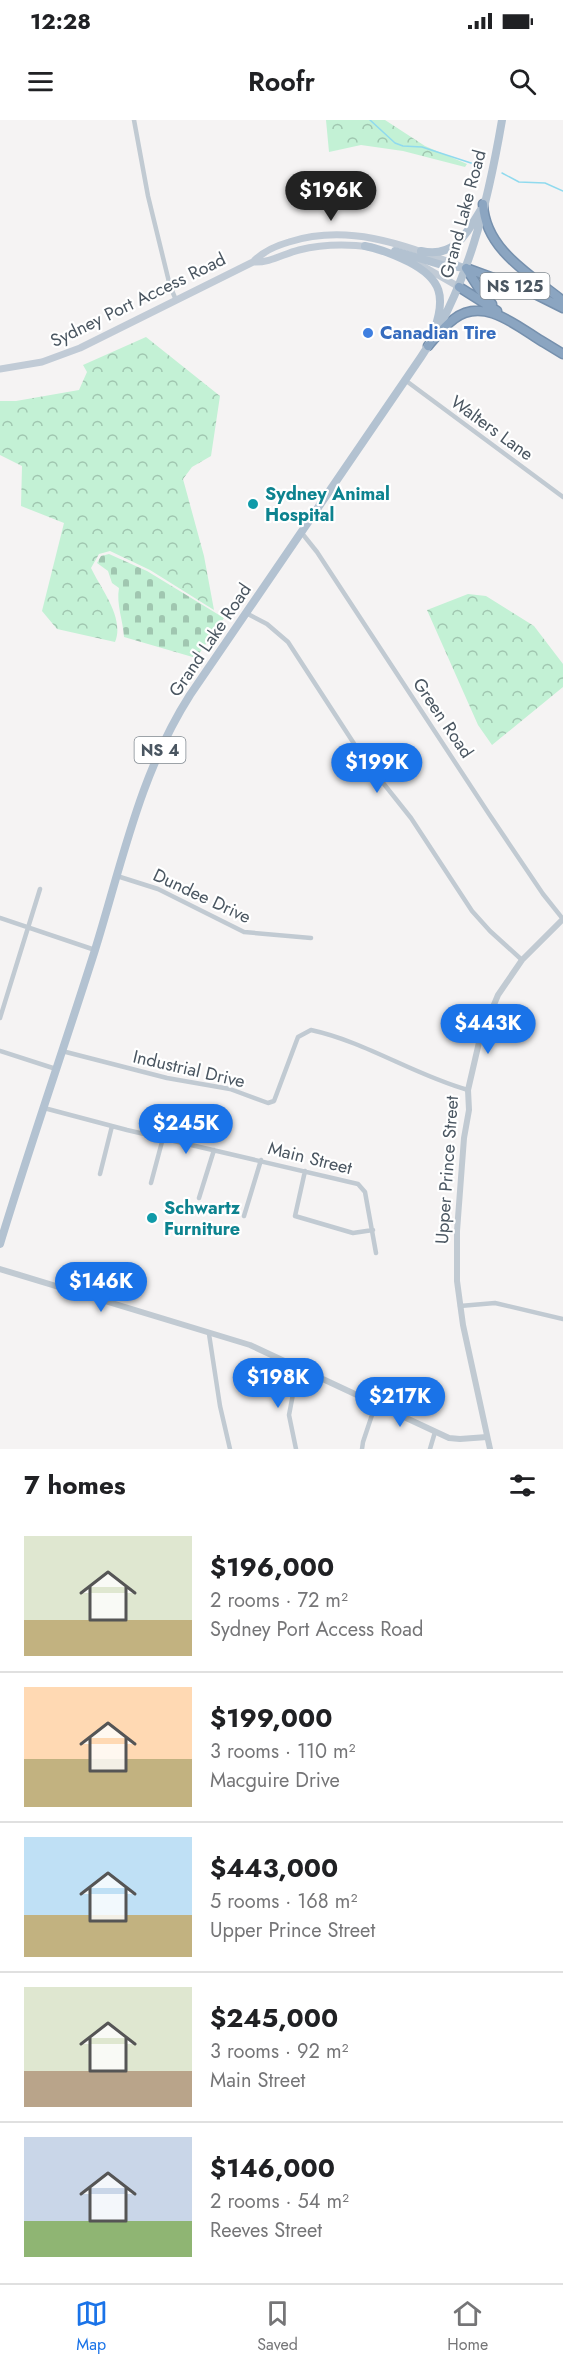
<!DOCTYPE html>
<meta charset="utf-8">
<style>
:root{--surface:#fff;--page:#f6f6f6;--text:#202124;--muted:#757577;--line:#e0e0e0;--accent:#1a73e8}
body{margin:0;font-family:Jost,sans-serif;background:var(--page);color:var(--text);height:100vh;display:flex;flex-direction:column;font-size:22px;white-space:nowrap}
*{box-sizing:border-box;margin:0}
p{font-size:20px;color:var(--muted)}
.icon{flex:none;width:33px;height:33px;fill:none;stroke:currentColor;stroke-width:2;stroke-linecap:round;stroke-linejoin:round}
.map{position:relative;height:1329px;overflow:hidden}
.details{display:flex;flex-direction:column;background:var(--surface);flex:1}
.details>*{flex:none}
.price{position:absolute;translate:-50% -51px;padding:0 14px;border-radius:21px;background:var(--accent);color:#fff;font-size:20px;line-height:39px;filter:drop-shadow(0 2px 3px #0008)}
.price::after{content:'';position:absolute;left:50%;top:36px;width:18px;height:14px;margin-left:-9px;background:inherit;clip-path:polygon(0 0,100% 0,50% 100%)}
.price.current{background:#222;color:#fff}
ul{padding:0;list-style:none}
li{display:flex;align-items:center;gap:18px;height:150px;padding:0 24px}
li+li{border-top:2px solid var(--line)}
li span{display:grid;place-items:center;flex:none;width:168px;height:120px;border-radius:0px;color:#555}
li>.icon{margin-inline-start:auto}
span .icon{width:72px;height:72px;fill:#fffc;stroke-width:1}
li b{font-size:26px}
h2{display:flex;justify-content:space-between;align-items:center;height:72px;padding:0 24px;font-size:26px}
.status{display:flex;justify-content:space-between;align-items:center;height:42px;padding:0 30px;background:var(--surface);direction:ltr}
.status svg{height:16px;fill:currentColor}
header{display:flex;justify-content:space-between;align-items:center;height:78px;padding:0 24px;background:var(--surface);font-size:27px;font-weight:600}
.menu{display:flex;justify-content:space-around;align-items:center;height:84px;border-top:2px solid var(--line);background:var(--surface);font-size:16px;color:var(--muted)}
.menu a{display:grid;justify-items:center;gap:3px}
.menu .current{color:var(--accent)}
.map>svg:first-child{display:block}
</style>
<div class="status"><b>12:28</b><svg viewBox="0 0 49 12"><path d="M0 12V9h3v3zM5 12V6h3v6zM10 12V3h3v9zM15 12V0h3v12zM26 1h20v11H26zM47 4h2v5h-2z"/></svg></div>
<header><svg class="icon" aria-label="menu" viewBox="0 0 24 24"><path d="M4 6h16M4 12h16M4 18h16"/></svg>Roofr<svg class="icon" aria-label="search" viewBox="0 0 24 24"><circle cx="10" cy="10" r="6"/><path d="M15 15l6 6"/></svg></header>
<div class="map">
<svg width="563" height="1329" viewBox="0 0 563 1329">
<defs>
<pattern id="forest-crowns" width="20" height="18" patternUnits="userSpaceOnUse" patternTransform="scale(1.5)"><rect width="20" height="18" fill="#c3f1d5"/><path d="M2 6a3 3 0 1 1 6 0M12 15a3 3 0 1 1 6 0" fill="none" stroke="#a0c6b0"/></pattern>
<pattern id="cemetery-stones" width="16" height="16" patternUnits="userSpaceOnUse" patternTransform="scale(1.5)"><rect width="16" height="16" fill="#c3f1d5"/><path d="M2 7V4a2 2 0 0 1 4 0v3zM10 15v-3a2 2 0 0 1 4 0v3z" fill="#a0c6b0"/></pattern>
</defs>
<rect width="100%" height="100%" fill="#f5f3f3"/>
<!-- forest -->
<path fill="url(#forest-crowns)" d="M 326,0 L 385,0 L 425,26 L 467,44 L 465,47 L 403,31 L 361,25 L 329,32 Z
M 146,217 L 220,276 L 211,336 L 192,347 L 183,359 L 204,436 L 214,490 L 150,450 L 110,431 L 99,434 L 91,448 C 101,469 125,498 115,522 L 57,509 L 42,491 L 64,403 L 21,386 L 22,346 L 0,335 L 0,281 L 16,281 L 79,270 L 87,252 L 83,245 Z
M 468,474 L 486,476 L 534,506 L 563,544 L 563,567 L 492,625 L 478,605 L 427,490 Z"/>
<!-- cemetery -->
<path fill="url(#cemetery-stones)" d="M 109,434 L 147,451 L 224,498 L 196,538 L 124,517 C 123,500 116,484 119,468 L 112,463 L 108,451 L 97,443 L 101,436 Z"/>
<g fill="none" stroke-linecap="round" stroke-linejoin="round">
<!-- stream -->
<path stroke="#90daee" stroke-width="1.5" d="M 370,0 L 395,23 L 403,26 L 422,27 L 477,45
M 502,53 L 519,62 L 545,63 L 563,71"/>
<defs>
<path id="motorway" d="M 483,84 C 485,130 531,155 563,181
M 466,148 L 529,171 L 563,188
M 466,148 L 480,170 L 492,184
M 459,167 L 497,191
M 540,220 L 563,234
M 428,226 C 436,217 444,206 454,199 C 484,176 518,207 543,222"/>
</defs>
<!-- motorway casing -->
<use href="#motorway" stroke="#7690ad" stroke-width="11"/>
<!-- minor -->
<path stroke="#c1cad2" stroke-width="4.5" d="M 134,0 L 148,76 L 170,166 L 176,180
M 405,260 L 563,377
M 301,412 L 317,432 L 489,694 L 543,774 L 563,799
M 246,493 L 267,504 L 288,522 L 364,639 L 411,698 L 472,791 L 490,811 L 522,840
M 117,756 L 158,769 L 244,812 L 311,818
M 0,798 L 95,830
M 0,898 L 40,769
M 0,931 L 56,949
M 62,931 L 167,958 L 230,969 L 268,983 L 274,981 L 298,917 L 311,910 C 366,922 414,955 468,970
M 44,988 L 127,1010 L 358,1064 L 365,1072 L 376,1133
M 305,1051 L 295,1096 L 353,1113 L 373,1110
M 100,1054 L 112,1006
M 151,1063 L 163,1018
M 199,1078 L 214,1030
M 244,1096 L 261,1040
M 460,1186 L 495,1183 L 563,1199
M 209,1214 L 220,1286 L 230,1329
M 296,1329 L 289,1295 L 298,1248
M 362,1329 L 363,1322 L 376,1283
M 430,1329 L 435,1312"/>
<!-- tertiary -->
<path stroke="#c1cad2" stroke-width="6" d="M 0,1149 L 250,1225 L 449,1318 L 460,1319 L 487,1317
M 490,1329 L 463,1205 L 457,1161 L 457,1111 L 464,1018 L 469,990 L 468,970 L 480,918 L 498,875 L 522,840 L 563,799"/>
<!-- secondary -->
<path stroke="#c1cbd6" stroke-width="7" d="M 407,137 L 459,167
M 253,142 C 270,143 283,134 299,130 C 323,124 347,124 371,127
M 0,249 L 42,242 L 80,228 L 253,142 C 263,131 275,126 289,122 C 349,103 404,125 460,146"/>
<!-- primary -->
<path stroke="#b3c2d1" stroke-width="8" d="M 365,126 C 381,129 395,135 409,142 C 442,159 446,177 434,211
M 395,131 L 442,145 L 466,148
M 421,131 C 454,138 465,116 480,91
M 0,1124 C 30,1025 64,928 95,830 C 122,743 140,653 190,575 L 421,237 C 468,167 488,82 502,0"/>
<!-- motorway -->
<use href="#motorway" stroke="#8ba5c1" stroke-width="8"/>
</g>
<!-- markers -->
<circle fill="#3f7fe0" stroke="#fff" stroke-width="2" cx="368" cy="213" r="6"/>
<g fill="#0f9aa8" stroke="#fff" stroke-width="2">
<circle cx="253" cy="384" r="6"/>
<circle cx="152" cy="1098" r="6"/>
</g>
<g text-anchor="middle" stroke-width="4.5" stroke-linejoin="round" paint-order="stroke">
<!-- shield labels -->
<g fill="#fff" stroke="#808990" stroke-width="1.5">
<rect x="480.5" y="153" width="69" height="26" rx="4.5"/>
<rect x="134.5" y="617" width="51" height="26" rx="4.5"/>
</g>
<g font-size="16" font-weight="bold" fill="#4a5661">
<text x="515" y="172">NS 125</text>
<text x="160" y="636">NS 4</text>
</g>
<!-- street labels -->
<g font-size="18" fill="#4a5661" stroke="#fff">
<text transform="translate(463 94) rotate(-75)" y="6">Grand Lake Road</text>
<text transform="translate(138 180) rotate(-26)" y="6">Sydney Port Access Road</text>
<text transform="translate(492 308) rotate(36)" y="6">Walters Lane</text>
<text transform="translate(210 520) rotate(-56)" y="6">Grand Lake Road</text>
<text transform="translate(443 598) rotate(56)" y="6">Green Road</text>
<text transform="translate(202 776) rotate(25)" y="6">Dundee Drive</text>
<text transform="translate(189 949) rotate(13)" y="6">Industrial Drive</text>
<text transform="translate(310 1038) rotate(14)" y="6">Main Street</text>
<text transform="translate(447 1050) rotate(-86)" y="6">Upper Prince Street</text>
</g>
<!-- shop labels -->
<g font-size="18" font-weight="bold" fill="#366cbe" stroke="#fff" text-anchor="start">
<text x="380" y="219">Canadian Tire</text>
</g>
<!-- culture labels -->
<g font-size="18" font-weight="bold" fill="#0d838f" stroke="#fff" text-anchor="start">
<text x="265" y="380">Sydney Animal<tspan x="265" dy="21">Hospital</tspan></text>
<text x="164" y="1094">Schwartz<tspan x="164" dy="21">Furniture</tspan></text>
</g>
</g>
</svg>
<b class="price current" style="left:331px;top:102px">$196K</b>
<b class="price" style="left:377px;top:674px">$199K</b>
<b class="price" style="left:488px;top:935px">$443K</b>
<b class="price" style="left:186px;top:1035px">$245K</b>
<b class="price" style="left:101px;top:1193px">$146K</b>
<b class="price" style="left:278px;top:1289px">$198K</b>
<b class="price" style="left:400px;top:1308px">$217K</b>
</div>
<section class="details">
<h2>7 homes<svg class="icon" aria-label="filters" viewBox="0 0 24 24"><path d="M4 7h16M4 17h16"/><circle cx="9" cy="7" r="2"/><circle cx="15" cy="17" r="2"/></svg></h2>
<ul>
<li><span style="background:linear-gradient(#dfe7d0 70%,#c2b280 0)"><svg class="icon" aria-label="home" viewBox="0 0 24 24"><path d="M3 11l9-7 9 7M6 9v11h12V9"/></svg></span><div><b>$196,000</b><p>2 rooms · 72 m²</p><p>Sydney Port Access Road</p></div></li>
<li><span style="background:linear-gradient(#ffd9b3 60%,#c2b280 0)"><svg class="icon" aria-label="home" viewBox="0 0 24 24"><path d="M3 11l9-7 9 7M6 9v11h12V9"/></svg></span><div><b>$199,000</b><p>3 rooms · 110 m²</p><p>Macguire Drive</p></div></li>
<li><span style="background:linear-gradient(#bfe0f5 65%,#c2b280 0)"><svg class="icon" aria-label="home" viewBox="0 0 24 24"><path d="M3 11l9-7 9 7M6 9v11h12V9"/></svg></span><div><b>$443,000</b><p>5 rooms · 168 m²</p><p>Upper Prince Street</p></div></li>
<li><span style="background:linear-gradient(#dfe7d0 70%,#b9a48a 0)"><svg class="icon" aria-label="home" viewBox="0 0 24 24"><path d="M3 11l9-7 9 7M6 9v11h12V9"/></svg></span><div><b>$245,000</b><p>3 rooms · 92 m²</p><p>Main Street</p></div></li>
<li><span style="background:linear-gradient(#c9d6e8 70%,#8fb573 0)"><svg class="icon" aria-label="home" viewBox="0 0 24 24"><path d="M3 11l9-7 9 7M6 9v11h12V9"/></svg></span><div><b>$146,000</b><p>2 rooms · 54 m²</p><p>Reeves Street</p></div></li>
</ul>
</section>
<nav class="menu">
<a class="current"><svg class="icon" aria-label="map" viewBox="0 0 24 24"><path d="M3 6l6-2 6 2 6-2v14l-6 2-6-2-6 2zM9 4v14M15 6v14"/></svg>Map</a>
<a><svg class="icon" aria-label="saved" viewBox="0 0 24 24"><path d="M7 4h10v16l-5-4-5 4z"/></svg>Saved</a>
<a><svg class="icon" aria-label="home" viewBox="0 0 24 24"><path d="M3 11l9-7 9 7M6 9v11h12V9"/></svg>Home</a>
</nav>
